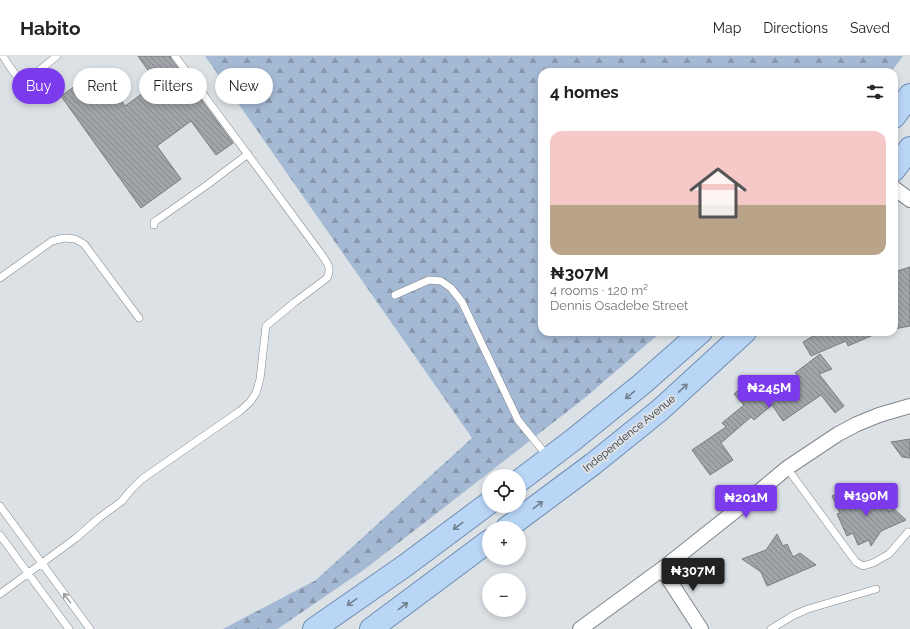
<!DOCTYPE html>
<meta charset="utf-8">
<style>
:root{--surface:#fff;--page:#f6f6f6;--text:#222;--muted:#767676;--line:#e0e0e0;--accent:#7c3aed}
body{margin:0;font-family:Raleway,sans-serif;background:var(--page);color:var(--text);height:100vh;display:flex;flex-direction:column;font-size:15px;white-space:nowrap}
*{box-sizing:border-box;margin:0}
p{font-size:13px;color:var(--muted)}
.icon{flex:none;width:22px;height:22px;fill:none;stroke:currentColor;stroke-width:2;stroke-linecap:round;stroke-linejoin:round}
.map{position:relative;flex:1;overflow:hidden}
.drawer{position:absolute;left:538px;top:12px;width:360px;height:268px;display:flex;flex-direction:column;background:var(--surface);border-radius:12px;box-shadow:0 2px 6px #0003}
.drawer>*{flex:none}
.top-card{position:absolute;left:12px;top:12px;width:380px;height:36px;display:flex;gap:8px}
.fabs{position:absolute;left:482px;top:413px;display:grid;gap:8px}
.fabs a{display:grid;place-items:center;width:44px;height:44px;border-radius:50%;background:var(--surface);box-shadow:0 2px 6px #0003;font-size:20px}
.price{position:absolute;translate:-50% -34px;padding:0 9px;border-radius:4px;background:var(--accent);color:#fff;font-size:13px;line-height:26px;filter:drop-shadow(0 1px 2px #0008)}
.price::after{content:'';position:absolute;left:50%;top:24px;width:12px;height:9px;margin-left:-6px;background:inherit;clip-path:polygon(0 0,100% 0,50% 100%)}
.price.on{background:#222;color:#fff}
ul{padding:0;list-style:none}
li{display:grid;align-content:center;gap:8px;height:212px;padding:0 12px}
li+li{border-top:1px solid var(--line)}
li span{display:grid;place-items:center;height:124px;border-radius:12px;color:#555}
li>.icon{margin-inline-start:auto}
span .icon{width:72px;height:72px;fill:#fffc;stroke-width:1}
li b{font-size:17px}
h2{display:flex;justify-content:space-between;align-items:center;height:48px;padding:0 12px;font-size:17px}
.chip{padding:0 14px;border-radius:18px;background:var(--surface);box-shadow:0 2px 6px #0003;font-size:14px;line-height:36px}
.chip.on{background:var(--accent);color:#fff}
header{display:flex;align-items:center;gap:24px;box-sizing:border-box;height:56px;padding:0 20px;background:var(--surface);border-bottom:1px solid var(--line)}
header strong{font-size:19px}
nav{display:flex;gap:22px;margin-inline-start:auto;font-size:14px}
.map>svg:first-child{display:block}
</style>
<header>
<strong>Habito</strong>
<nav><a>Map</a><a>Directions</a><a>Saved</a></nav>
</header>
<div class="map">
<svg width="910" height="573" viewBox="0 0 910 573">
<defs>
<pattern id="forest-firs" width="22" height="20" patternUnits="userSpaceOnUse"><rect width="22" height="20" fill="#a4b9d3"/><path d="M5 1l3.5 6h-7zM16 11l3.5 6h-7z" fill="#8797ac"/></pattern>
<pattern id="building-back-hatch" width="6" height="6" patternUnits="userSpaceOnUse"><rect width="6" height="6" fill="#a1a5aa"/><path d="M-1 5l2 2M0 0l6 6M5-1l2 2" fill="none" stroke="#84878c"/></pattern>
</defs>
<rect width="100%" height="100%" fill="#dce1e6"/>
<!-- forest -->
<path fill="url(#forest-firs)" d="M 205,0 L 903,0 L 891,16 L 542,16 L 542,276 L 661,276 L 586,341 L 365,513 L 279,572 L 277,573 L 223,573 L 316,524 L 472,382 Z"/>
<!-- building -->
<path fill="url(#building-back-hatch)" stroke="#797d82" d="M 138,0 L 170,0 L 171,3 L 233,87 L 216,99 L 191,65 L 157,90 L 181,123 L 141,152 L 61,40 L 99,13 L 125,50 L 157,27 Z
M 910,211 L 910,270 L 894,273 L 894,216 Z
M 820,276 L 880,276 L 848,290 L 846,285 L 811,300 L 803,286 Z
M 820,298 L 832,313 L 819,318 L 844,350 L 835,357 L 821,339 L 783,365 L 772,349 L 754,364 L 751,361 L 721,387 L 733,404 L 710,419 L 692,394 L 726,371 L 722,367 L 744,349 L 734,338 L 748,326 L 762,342 L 797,319 L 795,317 Z
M 910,383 L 910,402 L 902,401 L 891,386 Z
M 846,434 L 853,451 L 882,439 L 889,456 L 893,452 L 906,464 L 881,475 L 871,490 L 869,484 L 858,489 L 853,477 L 847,480 L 837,458 L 840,457 L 832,440 Z
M 777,478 L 783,490 L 787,488 L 793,501 L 800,497 L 816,509 L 767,530 L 761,516 L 742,503 L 766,494 Z"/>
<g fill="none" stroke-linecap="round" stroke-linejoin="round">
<defs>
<path id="lane" d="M 3,0 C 7,6 15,21 22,23 C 26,23 29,21 32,20 L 57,0
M 154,169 L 154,166 L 157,164 L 207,129 L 248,98
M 0,222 L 52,185 L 64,182 L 75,183 L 84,188 L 139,262
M 395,239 L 429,224 L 441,225 L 451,232 L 462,246 L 518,364 L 548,401
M 787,412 L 856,506 L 863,510 L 873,507 L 889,498 L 908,476
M 0,450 L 90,573
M 0,479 L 69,573
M 0,538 L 76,482 L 99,462 L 122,445 L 130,435 L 142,423 L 240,355 L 250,346 L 256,337 L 260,323 L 266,270 L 295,246 L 327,222 C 333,211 325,204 319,195 L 175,0
M 771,573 L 794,559 L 808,553 L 876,533"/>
<path id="street" d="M 894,132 L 910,144
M 662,513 L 701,573
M 580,573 L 662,513 L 744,448 L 787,412 L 838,378 L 857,368 L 879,359 L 910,350"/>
<path id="primary" d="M 894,61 L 910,39
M 894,114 L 910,92
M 519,425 L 573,384 L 642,328 L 701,276
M 507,472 L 593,408 L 660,354 L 745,276
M 314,573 L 406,509 L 489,447
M 371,573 L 489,485"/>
</defs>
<!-- lane casing -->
<use href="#lane" stroke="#82868b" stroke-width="8"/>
<!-- street casing -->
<use href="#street" stroke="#82868b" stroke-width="16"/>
<!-- primary casing -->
<use href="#primary" stroke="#6e8db2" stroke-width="24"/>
<!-- lane -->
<use href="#lane" stroke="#fff" stroke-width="7"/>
<!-- street -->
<use href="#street" stroke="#fff" stroke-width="14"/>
<!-- primary -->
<use href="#primary" stroke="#b9d6f7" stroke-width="22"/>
</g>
<!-- one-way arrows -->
<defs><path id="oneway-shaft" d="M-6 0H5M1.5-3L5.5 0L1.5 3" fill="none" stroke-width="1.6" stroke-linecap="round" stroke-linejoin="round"/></defs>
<g stroke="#728090">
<use href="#oneway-shaft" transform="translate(683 332) rotate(-43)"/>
<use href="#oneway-shaft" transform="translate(630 339) rotate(141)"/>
<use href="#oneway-shaft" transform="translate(538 449) rotate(-37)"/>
<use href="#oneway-shaft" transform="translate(458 470) rotate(143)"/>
<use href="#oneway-shaft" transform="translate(352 546) rotate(145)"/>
<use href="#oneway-shaft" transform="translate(403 550) rotate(-37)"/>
</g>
<use stroke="#9c9c9e" href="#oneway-shaft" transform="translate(67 542) rotate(-126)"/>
<g text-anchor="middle" stroke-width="4" stroke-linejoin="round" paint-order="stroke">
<!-- street labels -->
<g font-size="11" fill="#383a3c" stroke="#dce1e6">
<text transform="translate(629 377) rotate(-39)" y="4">Independence Avenue</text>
</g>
</g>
</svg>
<div class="fabs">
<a><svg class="icon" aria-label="locate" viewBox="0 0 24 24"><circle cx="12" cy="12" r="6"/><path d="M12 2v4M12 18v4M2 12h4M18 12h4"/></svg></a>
<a>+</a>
<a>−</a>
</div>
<b class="price" style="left:769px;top:353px">₦245M</b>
<b class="price" style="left:866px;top:461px">₦190M</b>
<b class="price" style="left:746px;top:463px">₦201M</b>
<b class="price on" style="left:693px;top:536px">₦307M</b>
<div class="top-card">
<a class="chip on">Buy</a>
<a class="chip">Rent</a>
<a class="chip">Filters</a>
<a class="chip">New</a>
</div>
<section class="drawer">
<h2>4 homes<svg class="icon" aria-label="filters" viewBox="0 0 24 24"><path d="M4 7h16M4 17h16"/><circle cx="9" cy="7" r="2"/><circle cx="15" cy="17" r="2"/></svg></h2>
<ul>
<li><span style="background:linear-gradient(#f6c9c9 60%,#b9a48a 0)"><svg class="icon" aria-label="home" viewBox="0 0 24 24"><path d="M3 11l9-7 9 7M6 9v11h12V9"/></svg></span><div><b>₦307M</b><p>4 rooms · 120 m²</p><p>Dennis Osadebe Street</p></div></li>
</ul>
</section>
</div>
